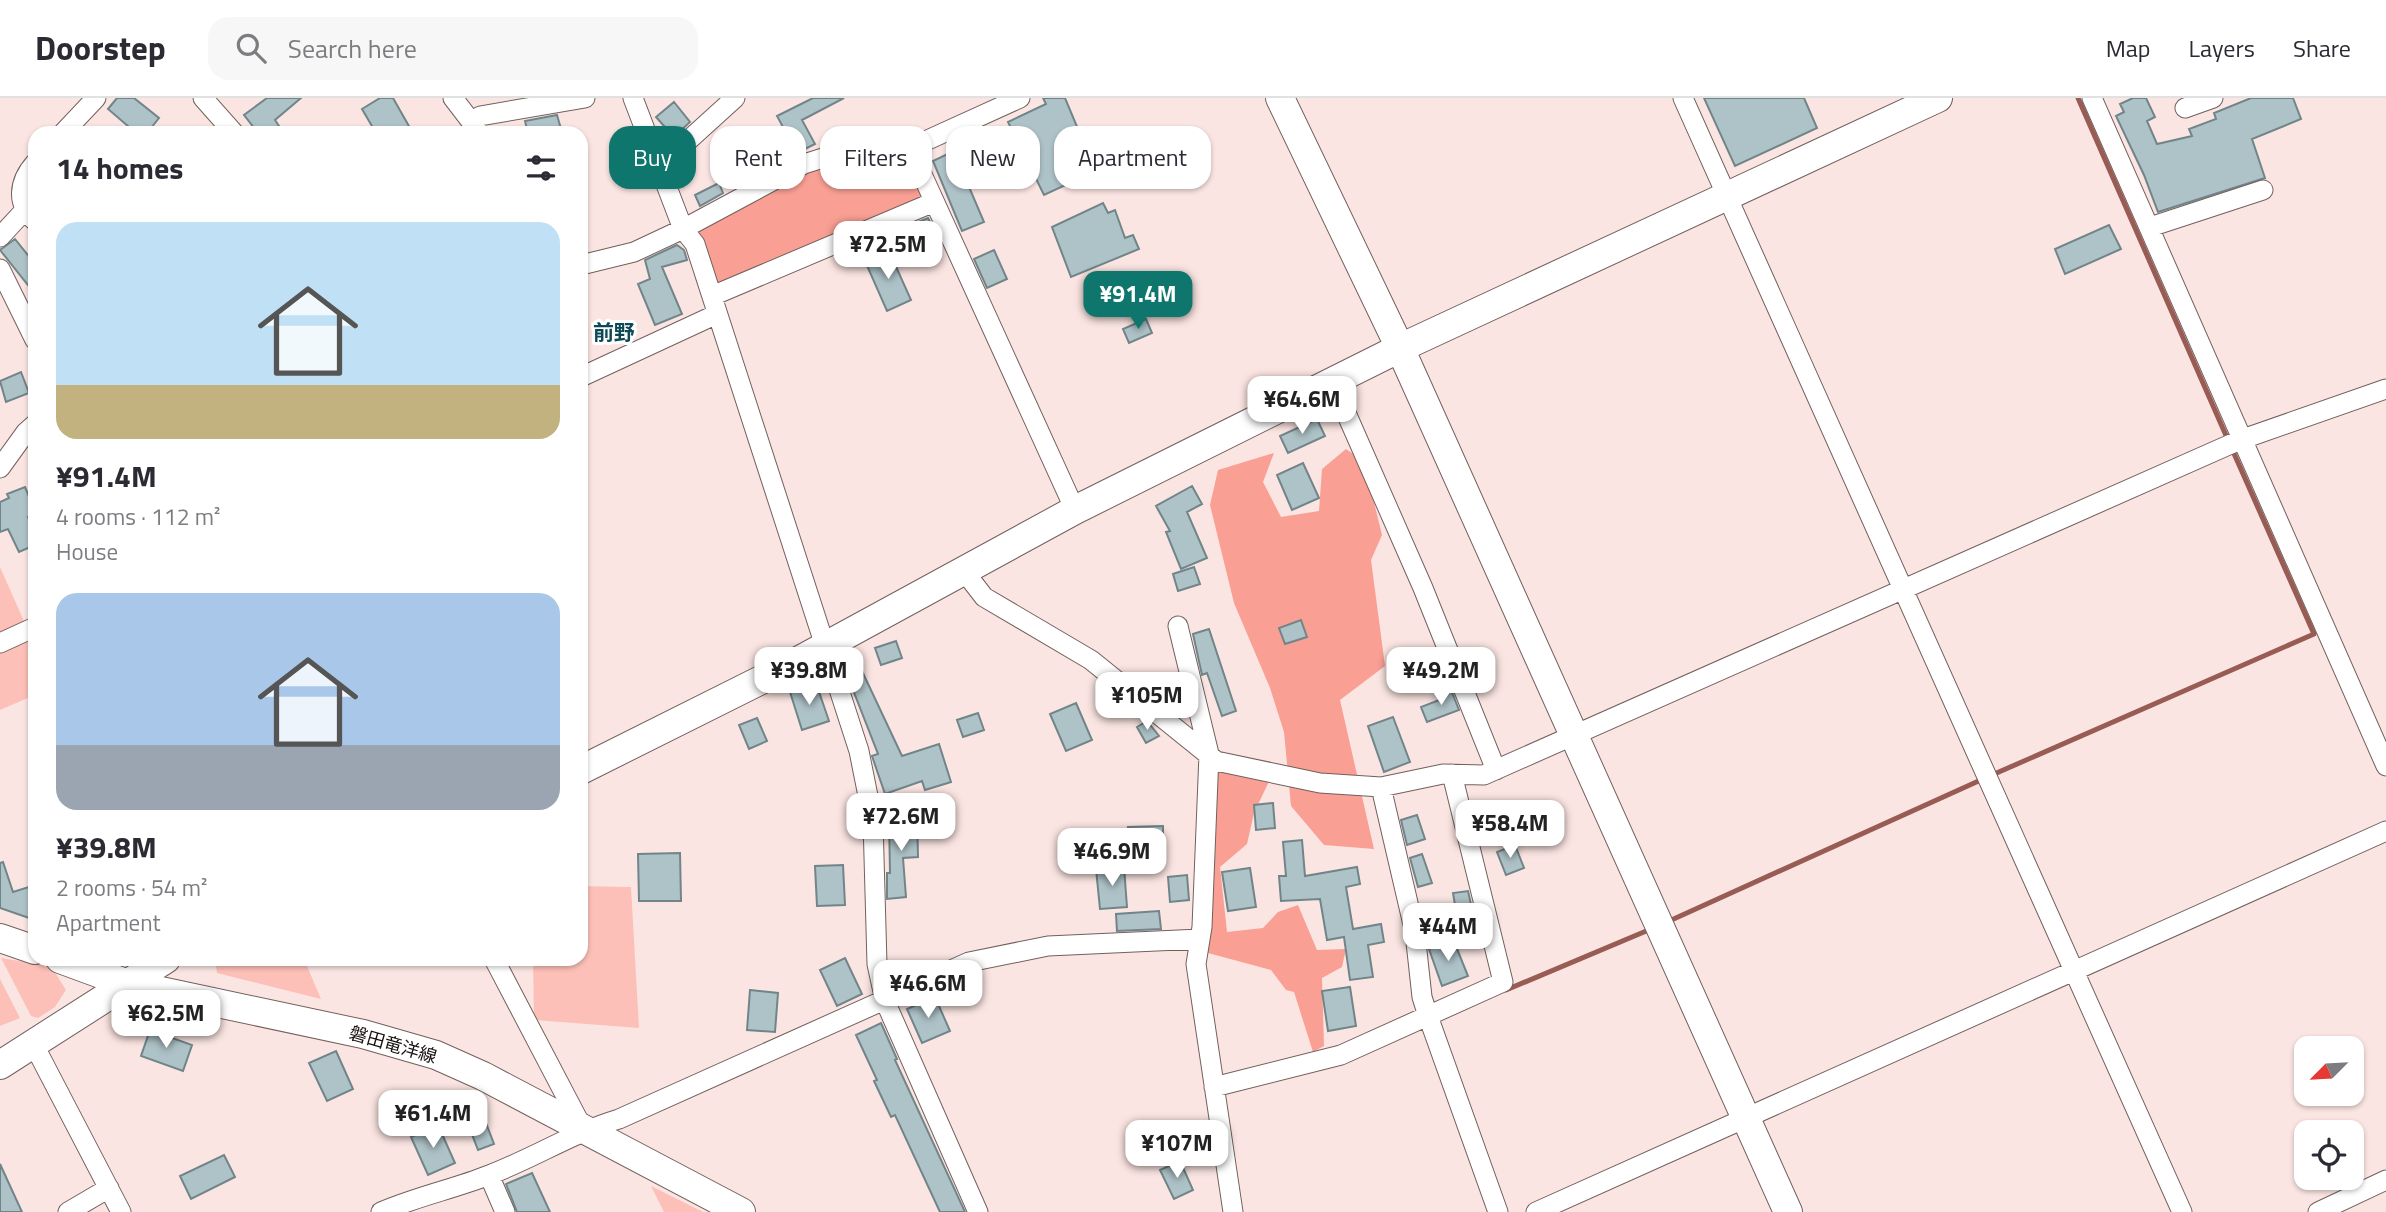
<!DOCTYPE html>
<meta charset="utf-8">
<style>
:root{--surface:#fff;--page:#f7f7f7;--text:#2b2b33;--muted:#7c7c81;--line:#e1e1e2;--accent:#0f766e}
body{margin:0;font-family:"Titillium Web","Noto Sans JP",sans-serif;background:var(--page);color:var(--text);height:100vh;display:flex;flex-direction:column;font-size:26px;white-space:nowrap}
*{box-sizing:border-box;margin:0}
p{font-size:23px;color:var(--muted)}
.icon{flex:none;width:38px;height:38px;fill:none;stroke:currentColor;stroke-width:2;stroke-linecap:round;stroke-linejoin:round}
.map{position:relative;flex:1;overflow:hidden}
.details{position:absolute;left:28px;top:28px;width:560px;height:840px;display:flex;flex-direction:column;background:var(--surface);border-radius:21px;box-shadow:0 2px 5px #0004}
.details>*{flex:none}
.hud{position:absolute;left:609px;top:28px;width:665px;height:63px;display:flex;gap:14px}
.needle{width:46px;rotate:246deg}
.controls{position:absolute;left:2294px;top:938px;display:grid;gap:14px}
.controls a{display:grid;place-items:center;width:70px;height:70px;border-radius:14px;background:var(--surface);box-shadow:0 2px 5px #0004;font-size:35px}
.price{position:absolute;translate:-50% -60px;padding:0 16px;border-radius:14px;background:#fff;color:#222;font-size:23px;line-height:46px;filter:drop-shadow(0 2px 4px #0008)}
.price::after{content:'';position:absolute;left:50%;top:42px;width:21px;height:16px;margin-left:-10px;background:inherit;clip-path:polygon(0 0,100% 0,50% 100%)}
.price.current{background:var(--accent);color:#fff}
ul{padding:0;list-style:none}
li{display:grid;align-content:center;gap:14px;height:371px;padding:0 28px}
li span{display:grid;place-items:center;height:217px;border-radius:21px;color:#555}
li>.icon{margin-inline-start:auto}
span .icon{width:126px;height:126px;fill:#fffc;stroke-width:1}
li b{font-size:30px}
h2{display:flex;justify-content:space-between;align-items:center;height:84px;padding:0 28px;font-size:30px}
.pill{padding:0 24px;border-radius:21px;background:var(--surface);box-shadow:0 2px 5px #0004;font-size:24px;line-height:63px}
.pill.current{background:var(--accent);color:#fff}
header{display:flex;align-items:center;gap:42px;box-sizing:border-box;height:98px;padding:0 35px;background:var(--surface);border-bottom:2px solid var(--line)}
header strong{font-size:33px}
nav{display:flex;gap:38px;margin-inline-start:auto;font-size:24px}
.search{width:490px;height:63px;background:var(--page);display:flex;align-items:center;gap:18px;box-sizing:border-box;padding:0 24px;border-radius:21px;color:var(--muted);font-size:26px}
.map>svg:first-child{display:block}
</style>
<header>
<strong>Doorstep</strong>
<div class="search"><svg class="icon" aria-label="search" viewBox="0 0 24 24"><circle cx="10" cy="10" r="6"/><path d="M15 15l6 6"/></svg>Search here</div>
<nav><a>Map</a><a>Layers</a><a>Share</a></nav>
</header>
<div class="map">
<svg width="2386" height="1114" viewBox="0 0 2386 1114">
<rect width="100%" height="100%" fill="#fbe5e2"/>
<!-- green -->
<path fill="#fdc0b8" d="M 0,469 L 35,548 L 35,597 L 0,612 Z
M 581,788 L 631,789 L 639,930 L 534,922 L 533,861 L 581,861 Z
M 1,860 L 51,868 L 66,892 L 55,909 L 38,920 L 31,918 Z
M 215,861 L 304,861 L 321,901 L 217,875 Z
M 0,881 L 20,920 L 0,928 Z
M 651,1088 L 703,1114 L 664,1114 Z"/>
<!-- forest -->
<path fill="#f99f94" d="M 910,50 L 934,104 L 712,198 L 683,131 L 804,66 Z
M 1346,351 L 1355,357 L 1371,392 L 1382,437 L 1371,462 L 1385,568 L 1340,602 L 1374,751 L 1324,747 L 1291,708 L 1284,634 L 1270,590 L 1234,505 L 1210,407 L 1218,372 L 1274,355 L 1263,384 L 1281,419 L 1319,413 L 1322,371 Z
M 1208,665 L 1273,675 L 1254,715 L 1247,746 L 1220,769 L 1227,834 L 1263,830 L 1278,814 L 1298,807 L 1317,852 L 1346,851 L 1342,869 L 1322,880 L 1324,948 L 1313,954 L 1294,894 L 1286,892 L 1271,872 L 1208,855 Z"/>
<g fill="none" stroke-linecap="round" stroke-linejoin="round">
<!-- stream -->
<path stroke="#995c54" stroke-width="5" d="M 2078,0 L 2228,342
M 1992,677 L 2314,536 L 2232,351
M 1667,824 L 1983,681
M 1506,892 L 1651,831"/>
</g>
<!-- building -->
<path fill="#aec3c8" stroke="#718589" stroke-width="2" d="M 117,0 L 134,0 L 159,20 L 147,35 L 136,35 L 108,11 Z
M 267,0 L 301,0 L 275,22 L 279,28 L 270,35 L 258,35 L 244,17 Z
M 380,0 L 393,0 L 410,30 L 402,35 L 376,35 L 362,11 Z
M 813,0 L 844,0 L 802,22 L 815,46 L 797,55 L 777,18 Z
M 1043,0 L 1065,0 L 1078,31 L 1073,33 L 1084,57 L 1064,67 L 1072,84 L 1044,97 L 1008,24 L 1046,6 Z
M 1704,0 L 1804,0 L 1817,30 L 1735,68 Z
M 2133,0 L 2146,0 L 2155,19 L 2147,23 L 2157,46 L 2192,38 L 2189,31 L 2216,21 L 2214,15 L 2251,0 L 2293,0 L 2301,21 L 2252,41 L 2265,80 L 2158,114 L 2144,77 L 2116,18 L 2124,14 L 2120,6 Z
M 674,4 L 690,24 L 674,39 L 656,19 Z
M 557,17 L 561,31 L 528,35 L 525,23 Z
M 983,39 L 997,67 L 966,82 L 984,124 L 962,133 L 933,63 Z
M 719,85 L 723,95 L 700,108 L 695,97 Z
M 1103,105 L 1108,115 L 1115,112 L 1125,140 L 1133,137 L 1139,151 L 1071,179 L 1052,129 Z
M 928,120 L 936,136 L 909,149 L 901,131 Z
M 2109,127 L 2121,151 L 2065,176 L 2055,151 Z
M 15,141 L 35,166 L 35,196 L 0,152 Z
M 677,147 L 684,152 L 687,162 L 662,169 L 682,216 L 655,227 L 638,186 L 650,181 L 645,162 Z
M 994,152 L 1007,181 L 987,190 L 974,161 Z
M 889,153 L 911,202 L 887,213 L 865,163 Z
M 1146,221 L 1152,235 L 1129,245 L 1123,231 Z
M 21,274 L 29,295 L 6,304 L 0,283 Z
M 1317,321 L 1325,338 L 1288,355 L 1280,338 Z
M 1303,365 L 1319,400 L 1292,412 L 1277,377 Z
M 1192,388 L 1202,406 L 1187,414 L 1207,460 L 1181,471 L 1166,434 L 1170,433 L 1156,408 Z
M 25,389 L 35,413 L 35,416 L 28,419 L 35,435 L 35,447 L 19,454 L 8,431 L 0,434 L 0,404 L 9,400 L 7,396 Z
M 1194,469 L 1200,486 L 1178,493 L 1173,476 Z
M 1301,522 L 1307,539 L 1285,546 L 1279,530 Z
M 1209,531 L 1236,613 L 1222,618 L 1207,575 L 1202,577 L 1193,536 Z
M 896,543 L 902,560 L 881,567 L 875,550 Z
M 862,573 L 902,658 L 939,646 L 951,684 L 925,692 L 922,683 L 885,696 L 872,658 L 878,656 L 848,579 Z
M 816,585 L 829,623 L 802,632 L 790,594 Z
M 1451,592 L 1459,612 L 1427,624 L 1421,609 L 1442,601 L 1440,596 Z
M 1111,594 L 1124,606 L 1111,615 L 1101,601 Z
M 1076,605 L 1092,642 L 1066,653 L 1050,616 Z
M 978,615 L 984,632 L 963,639 L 957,622 Z
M 1393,619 L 1410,664 L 1384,674 L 1368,628 Z
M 757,620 L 767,643 L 749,651 L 739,627 Z
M 1147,623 L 1159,638 L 1146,645 L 1137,629 Z
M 1273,705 L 1275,730 L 1256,732 L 1254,707 Z
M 1491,707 L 1501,730 L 1483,737 L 1474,714 Z
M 1417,717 L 1425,741 L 1407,747 L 1401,722 Z
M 889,720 L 917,720 L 918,759 L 903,760 L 906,799 L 887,801 L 887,775 L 890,775 Z
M 1163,728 L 1163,744 L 1160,744 L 1163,765 L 1131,770 L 1128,729 Z
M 1302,742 L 1305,778 L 1357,769 L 1360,786 L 1346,789 L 1353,831 L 1381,826 L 1384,844 L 1368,847 L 1373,879 L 1350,882 L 1344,839 L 1327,842 L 1320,801 L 1281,803 L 1279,778 L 1286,778 L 1283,744 Z
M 1515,747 L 1524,770 L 1506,777 L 1497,754 Z
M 680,755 L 681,803 L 639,803 L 638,756 Z
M 1422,756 L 1432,785 L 1418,789 L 1410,760 Z
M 3,764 L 13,794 L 35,787 L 35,822 L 0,810 L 0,765 Z
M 843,767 L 845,807 L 817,808 L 815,768 Z
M 1124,769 L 1127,809 L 1100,811 L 1096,771 Z
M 1250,770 L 1256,809 L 1228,813 L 1222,774 Z
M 1187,777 L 1189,802 L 1170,804 L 1168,779 Z
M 1468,793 L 1472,811 L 1456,813 L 1453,795 Z
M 1159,813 L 1161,831 L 1117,833 L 1116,816 Z
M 1453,841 L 1468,878 L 1442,888 L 1429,851 Z
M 845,860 L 862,896 L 837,908 L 820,872 Z
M 1350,889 L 1356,928 L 1328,933 L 1322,893 Z
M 750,892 L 778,895 L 775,934 L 747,932 Z
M 935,899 L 950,933 L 922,945 L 907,911 Z
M 881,925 L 897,961 L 895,962 L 965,1114 L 940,1114 L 895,1017 L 891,1019 L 874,983 L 877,982 L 856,937 Z
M 150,932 L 192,947 L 183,973 L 141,958 Z
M 336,953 L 353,991 L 327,1003 L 309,965 Z
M 486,1025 L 494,1046 L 478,1052 L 470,1031 Z
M 438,1027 L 455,1065 L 428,1077 L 411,1039 Z
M 224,1057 L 235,1079 L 191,1101 L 180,1078 Z
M 1180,1063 L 1193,1092 L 1174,1101 L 1160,1072 Z
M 0,1066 L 22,1114 L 0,1114 Z
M 532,1075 L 550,1114 L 517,1114 L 506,1086 Z"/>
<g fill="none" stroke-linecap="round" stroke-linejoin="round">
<defs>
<path id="street" d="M 203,0 L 234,35
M 453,0 L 476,30
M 633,0 L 683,131 L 695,146 L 859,653 L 873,723 L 877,866 L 885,903 L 978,1114
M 1683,0 L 2182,1114
M 2092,0 L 2386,668
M 2185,10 L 2213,0
M 480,18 L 585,0
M 63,35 L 96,0
M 910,50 L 1075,412
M 35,65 C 18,84 16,106 35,123
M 659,69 L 735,0
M 2150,129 L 2263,92
M 0,139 L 24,113
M 581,167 L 634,154 L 683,131 L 804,66 L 851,51 L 910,50 L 1020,0
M 0,171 L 35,242
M 712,198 L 934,104
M 581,279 L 717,216
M 1332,283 L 1423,490 L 1496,672
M 0,370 L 26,334 L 35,326
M 964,473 L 984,499 L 1091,562 L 1216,663 L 1320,685 L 1381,689 L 1443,676 L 1484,677 L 2240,342 L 2386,291
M 1178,528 L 1209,656 L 1202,829 L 1196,866 L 1233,1114
M 0,545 L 35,529
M 1381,689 L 1415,835 L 1422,899 L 1428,918 L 1498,1114
M 494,861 L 583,1031
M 34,947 L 121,1114
M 1214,989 L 1341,957 L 1503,884 L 1452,676
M 489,1077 L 505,1114
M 68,1114 L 109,1090
M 381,1114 C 418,1098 454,1091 489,1077 C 534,1060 572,1035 619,1021 L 969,864 L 1048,848 L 1200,841
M 1536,1114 L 2386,733
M 2318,1114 L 2386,1082"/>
<path id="secondary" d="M 1280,0 L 1400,250 L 1788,1114
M 581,672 L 787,569 L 1075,412 L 1400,250 L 1938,0
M 0,840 L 35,852
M 60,861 L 128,886 L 363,936 L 436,957 L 483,978 L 741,1114
M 0,967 L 166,861"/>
</defs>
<!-- street casing -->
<use href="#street" stroke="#72605d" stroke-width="21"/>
<!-- secondary casing -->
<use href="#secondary" stroke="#72605d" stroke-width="30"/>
<!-- street -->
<use href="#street" stroke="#fff" stroke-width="19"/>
<!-- secondary -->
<use href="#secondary" stroke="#fff" stroke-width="28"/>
</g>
<g text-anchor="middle" stroke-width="6" stroke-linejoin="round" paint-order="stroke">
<!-- street labels -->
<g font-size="18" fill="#17100f" stroke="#fff">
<text transform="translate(393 947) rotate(16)" y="6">磐田竜洋線</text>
</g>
<!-- quarter labels -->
<g font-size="21" font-weight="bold" fill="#0d4954" stroke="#fff">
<text x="614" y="242">前野</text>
</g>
</g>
</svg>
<div class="controls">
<a><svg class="needle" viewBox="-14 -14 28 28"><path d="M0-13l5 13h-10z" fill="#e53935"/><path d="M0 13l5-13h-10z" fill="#7c7c81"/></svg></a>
<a><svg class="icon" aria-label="locate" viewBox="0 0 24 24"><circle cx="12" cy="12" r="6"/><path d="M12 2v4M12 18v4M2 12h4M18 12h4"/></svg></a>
</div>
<b class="price" style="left:888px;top:183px">¥72.5M</b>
<b class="price current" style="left:1138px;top:233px">¥91.4M</b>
<b class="price" style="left:1302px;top:338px">¥64.6M</b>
<b class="price" style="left:809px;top:609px">¥39.8M</b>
<b class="price" style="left:1441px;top:609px">¥49.2M</b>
<b class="price" style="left:1147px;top:634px">¥105M</b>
<b class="price" style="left:901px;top:755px">¥72.6M</b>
<b class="price" style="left:1510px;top:762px">¥58.4M</b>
<b class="price" style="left:1112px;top:790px">¥46.9M</b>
<b class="price" style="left:1448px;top:865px">¥44M</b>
<b class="price" style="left:928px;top:922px">¥46.6M</b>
<b class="price" style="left:166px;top:952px">¥62.5M</b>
<b class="price" style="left:433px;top:1052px">¥61.4M</b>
<b class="price" style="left:1177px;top:1082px">¥107M</b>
<div class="hud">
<a class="pill current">Buy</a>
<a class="pill">Rent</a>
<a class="pill">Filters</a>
<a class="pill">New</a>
<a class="pill">Apartment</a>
</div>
<section class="details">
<h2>14 homes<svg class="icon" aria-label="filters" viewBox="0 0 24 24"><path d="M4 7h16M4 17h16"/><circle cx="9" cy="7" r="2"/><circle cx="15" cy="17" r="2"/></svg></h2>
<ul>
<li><span style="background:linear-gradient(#bfe0f5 75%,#c2b280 0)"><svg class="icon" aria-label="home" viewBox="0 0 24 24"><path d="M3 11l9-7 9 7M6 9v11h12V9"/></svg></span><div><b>¥91.4M</b><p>4 rooms · 112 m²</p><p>House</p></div></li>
<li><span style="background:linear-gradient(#a9c7e8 70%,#9aa5b1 0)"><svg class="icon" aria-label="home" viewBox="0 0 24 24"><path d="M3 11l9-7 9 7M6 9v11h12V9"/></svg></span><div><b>¥39.8M</b><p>2 rooms · 54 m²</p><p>Apartment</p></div></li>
</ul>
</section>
</div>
